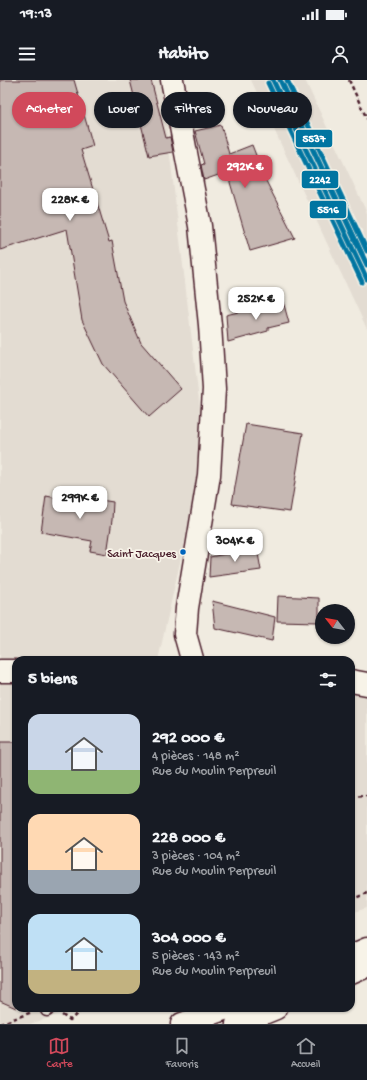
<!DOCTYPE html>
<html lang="fr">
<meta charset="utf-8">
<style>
:root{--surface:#171b24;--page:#20242c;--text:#f1f3f6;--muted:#9ea1a6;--line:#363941;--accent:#d1495b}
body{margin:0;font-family:"Gochi Hand",sans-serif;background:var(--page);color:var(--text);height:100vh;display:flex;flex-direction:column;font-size:15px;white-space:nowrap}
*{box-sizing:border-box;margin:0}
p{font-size:13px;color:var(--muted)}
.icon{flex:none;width:22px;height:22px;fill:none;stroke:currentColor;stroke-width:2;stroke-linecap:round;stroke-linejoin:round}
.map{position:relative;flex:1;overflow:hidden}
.details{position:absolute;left:12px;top:576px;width:343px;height:356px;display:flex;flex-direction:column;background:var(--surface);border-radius:12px;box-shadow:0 1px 3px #0004}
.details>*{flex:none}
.guide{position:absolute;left:12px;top:12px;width:343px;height:36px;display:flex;gap:8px}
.needle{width:26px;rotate:301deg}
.buttons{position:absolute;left:315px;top:524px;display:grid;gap:8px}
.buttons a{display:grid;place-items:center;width:40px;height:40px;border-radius:50%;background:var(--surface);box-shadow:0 1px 3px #0004;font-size:20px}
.price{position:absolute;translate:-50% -34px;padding:0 9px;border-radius:8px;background:#fff;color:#222;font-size:13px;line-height:26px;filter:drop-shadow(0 1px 2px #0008)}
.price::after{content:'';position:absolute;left:50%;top:24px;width:12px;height:9px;margin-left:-6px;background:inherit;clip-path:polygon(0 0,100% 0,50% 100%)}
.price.selected{background:var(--accent);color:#fff}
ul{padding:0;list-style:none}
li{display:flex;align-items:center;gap:12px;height:100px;padding:0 16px}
li span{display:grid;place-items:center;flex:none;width:112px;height:80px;border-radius:12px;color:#555}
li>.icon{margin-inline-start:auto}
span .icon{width:48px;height:48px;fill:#fffc;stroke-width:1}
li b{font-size:17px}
h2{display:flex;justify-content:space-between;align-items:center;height:48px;padding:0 16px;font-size:17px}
.tag{padding:0 14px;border-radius:18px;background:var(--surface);box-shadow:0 1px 3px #0004;font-size:14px;line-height:36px}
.tag.selected{background:var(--accent);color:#fff}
.status{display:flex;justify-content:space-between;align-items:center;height:28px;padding:0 20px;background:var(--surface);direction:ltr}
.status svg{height:11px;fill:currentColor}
header{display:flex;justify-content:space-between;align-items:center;height:52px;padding:0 16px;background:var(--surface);font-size:18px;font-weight:700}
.tabs{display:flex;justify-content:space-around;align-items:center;height:56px;border-top:1px solid var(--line);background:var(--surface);font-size:11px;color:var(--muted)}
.tabs a{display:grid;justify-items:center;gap:2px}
.tabs .selected{color:var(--accent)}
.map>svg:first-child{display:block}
</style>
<div class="status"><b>19:13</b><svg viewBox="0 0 49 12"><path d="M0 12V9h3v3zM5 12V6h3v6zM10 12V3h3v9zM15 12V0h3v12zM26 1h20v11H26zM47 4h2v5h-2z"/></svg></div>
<header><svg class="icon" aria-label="menu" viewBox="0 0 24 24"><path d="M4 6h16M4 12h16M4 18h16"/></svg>Habito<svg class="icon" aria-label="person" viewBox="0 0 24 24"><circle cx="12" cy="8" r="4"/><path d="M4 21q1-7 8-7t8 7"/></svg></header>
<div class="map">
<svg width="367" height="944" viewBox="0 0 367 944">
<rect width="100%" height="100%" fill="#f0ebe0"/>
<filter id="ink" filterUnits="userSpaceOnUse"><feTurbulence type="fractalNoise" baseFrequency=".025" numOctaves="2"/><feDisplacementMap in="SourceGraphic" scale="8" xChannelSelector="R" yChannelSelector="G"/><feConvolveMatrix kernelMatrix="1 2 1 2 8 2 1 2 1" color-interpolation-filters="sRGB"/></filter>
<g filter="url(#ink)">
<!-- built -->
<path fill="#e3dcd2" d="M 0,0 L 161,0 L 205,371 L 158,580 L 16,580 L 16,928 L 77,928 L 30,944 L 0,944 Z
M 251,0 L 305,0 L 367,133 L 367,249 Z
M 351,613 L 367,615 L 367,828 L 351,833 Z"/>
<!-- building -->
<path fill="#c6b8b3" stroke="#4a1f2b" d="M 0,0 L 74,0 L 93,66 L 81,70 L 109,162 L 112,161 L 123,221 L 141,263 L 181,309 L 149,337 L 103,284 L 82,240 L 67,149 L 0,170 Z
M 130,0 L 151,0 L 166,58 L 170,57 L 173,72 L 149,76 Z
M 221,45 L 229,74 L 252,65 L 266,101 L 295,158 L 250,171 L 227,92 L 204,100 L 201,85 L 204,84 L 195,51 Z
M 283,221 L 289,243 L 268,248 L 268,251 L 228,262 L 226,235 Z
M 246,344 L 303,353 L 290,432 L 232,424 Z
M 69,415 L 113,422 L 112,440 L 107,474 L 90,471 L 92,461 L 41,452 L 46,416 L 68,420 Z
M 257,468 L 261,490 L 209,497 L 210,477 Z
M 278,516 L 319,518 L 319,542 L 277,541 Z
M 212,521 L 275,537 L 272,561 L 215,548 Z
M 0,662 L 16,662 L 16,928 L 0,921 Z"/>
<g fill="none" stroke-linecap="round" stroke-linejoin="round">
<defs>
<path id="service" d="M 47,928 L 47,930"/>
<path id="minor" d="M 172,0 L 200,146 L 210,245 L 214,309 L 209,395 L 187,528 L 185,554 L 192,579
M 0,591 L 16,591
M 351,601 L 367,604"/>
<path id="primary" d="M 351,876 L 367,869
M 351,893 L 367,886
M 182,944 L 227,928
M 237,944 L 276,928"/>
</defs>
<!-- service casing -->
<use href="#service" stroke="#4a1f2b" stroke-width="15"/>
<!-- minor casing -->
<use href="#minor" stroke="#4a1f2b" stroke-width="25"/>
<!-- primary casing -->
<use href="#primary" stroke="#4a1f2b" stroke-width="25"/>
<!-- path -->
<path stroke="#4a1f2b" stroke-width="2.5" stroke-dasharray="4 3" stroke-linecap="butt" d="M 349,0 L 367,39
M 351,717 L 367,716
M 351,820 L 367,813
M 62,935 L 70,940 L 84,928
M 0,944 L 32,932"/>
<!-- service -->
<use href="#service" stroke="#f7f3e8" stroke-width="12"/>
<!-- minor -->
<use href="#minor" stroke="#f7f3e8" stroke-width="22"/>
<!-- primary -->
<use href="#primary" stroke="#f7f3e8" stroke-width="22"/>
<defs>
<path id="rail-1" d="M 273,0 L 367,199"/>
<path id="rail-2" d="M 268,3 L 362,202"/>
<path id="rail-3" d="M 287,0 L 367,171"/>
<path id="rail-4" d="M 280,0 L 367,185"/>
<path id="rail-5" d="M 282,3 L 362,174"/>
</defs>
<!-- rail-1 casing -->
<use href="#rail-1" stroke="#f7f3e8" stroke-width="8"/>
<!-- rail-2 casing -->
<use href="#rail-2" stroke="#f7f3e8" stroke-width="8"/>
<!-- rail-3 casing -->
<use href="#rail-3" stroke="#f7f3e8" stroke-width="8"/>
<!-- rail-4 casing -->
<use href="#rail-4" stroke="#f7f3e8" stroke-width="8"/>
<!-- rail-5 casing -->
<use href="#rail-5" stroke="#f7f3e8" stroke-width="8"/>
<!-- rail-1 -->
<use href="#rail-1" stroke="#0075a1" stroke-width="5"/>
<!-- rail-2 -->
<use href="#rail-2" stroke="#0075a1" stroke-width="5"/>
<!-- rail-3 -->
<use href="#rail-3" stroke="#0075a1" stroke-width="5"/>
<!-- rail-4 -->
<use href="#rail-4" stroke="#0075a1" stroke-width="5"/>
<!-- rail-5 -->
<use href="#rail-5" stroke="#0075a1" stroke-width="5"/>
</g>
</g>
<!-- markers -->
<circle fill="#0065bd" stroke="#f7f3e8" stroke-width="1.5" cx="183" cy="472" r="3.5"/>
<g text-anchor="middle" stroke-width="3.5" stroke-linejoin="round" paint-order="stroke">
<!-- bus labels -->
<g font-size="12" fill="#4a1f2b" stroke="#f7f3e8" text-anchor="end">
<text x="176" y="477">Saint Jacques</text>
</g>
</g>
<g stroke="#f7f3e8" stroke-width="1.5">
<rect x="295" y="49" width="38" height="19" rx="4" fill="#0075a1"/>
<rect x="301" y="90" width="38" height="19" rx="4" fill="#0075a1"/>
<rect x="309" y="120" width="38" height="19" rx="4" fill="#0075a1"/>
</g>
<g font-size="11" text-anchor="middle" font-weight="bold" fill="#fff">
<text x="314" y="62">5537</text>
<text x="320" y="103">2242</text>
<text x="328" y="133">5516</text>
</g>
</svg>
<div class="buttons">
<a><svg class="needle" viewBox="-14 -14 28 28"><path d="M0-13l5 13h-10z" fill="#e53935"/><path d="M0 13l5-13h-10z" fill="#9ea1a6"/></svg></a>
</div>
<b class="price selected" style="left:245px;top:109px">292K €</b>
<b class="price" style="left:70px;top:142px">228K €</b>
<b class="price" style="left:256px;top:241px">252K €</b>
<b class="price" style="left:80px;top:440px">299K €</b>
<b class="price" style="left:235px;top:483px">304K €</b>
<div class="guide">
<a class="tag selected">Acheter</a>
<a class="tag">Louer</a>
<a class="tag">Filtres</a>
<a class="tag">Nouveau</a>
</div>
<section class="details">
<h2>5 biens<svg class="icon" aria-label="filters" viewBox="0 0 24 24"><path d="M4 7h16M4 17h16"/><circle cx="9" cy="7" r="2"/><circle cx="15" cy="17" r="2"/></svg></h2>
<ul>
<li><span style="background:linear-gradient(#c9d6e8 70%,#8fb573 0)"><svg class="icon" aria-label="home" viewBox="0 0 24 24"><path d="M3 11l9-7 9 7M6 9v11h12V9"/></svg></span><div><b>292 000 €</b><p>4 pièces · 148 m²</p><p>Rue du Moulin Perpreuil</p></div></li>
<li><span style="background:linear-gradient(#ffd9b3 70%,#9aa5b1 0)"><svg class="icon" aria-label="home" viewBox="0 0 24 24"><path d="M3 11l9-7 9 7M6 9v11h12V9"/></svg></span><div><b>228 000 €</b><p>3 pièces · 104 m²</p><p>Rue du Moulin Perpreuil</p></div></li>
<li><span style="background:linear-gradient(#bfe0f5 70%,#c2b280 0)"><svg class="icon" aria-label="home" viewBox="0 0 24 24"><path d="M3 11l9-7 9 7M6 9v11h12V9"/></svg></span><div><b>304 000 €</b><p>5 pièces · 143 m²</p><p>Rue du Moulin Perpreuil</p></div></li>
</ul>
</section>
</div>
<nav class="tabs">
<a class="selected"><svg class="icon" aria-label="map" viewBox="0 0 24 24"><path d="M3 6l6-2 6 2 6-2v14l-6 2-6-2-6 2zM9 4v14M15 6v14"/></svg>Carte</a>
<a><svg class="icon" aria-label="saved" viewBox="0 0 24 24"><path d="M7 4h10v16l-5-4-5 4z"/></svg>Favoris</a>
<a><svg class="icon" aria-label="home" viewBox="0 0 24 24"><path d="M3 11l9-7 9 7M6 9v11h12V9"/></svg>Accueil</a>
</nav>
